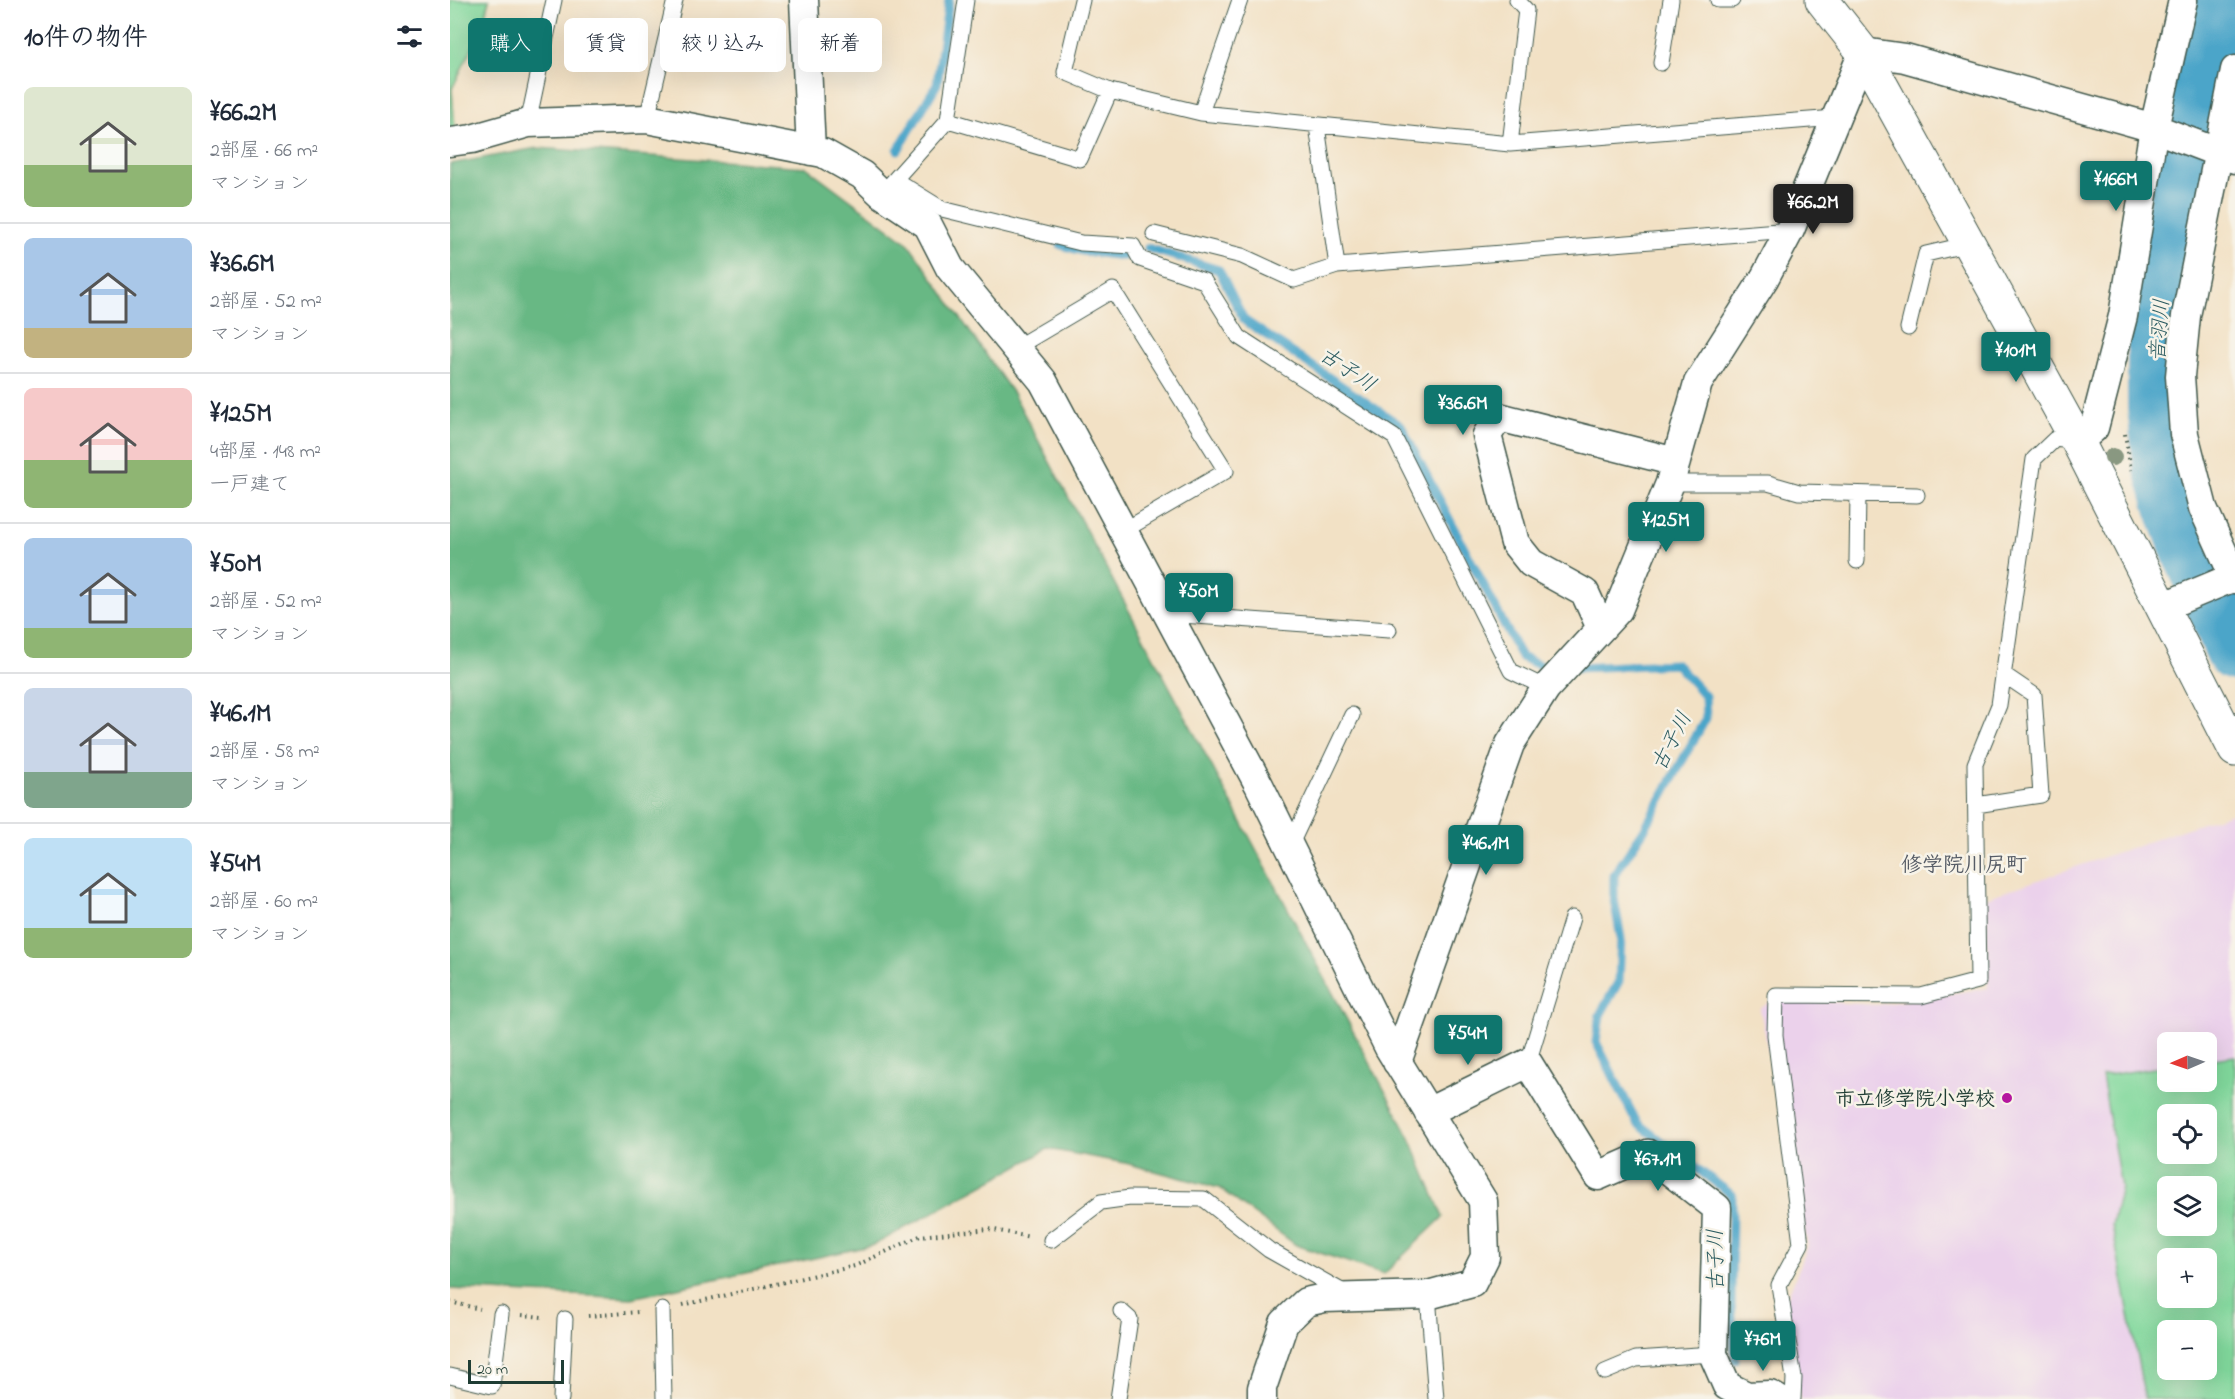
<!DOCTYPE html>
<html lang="ja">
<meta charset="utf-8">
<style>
:root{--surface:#fff;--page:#f6f6f7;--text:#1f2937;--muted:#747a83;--line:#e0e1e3;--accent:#0f766e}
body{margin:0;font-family:"Indie Flower","Klee One",sans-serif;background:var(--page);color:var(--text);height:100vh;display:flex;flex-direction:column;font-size:22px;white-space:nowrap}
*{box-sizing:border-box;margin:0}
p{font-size:20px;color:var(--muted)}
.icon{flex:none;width:33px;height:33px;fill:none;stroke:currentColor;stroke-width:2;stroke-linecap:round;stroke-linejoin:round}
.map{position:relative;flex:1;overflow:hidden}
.side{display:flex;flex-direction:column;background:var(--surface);width:450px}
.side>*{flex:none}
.hud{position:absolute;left:18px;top:18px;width:570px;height:54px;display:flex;gap:12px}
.needle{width:39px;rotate:268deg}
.controls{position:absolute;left:1707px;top:1032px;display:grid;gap:12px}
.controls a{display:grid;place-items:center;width:60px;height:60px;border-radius:9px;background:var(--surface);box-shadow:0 6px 24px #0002;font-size:30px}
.scale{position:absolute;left:18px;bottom:15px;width:96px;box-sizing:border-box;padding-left:6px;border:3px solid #1f3d34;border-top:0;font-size:16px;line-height:21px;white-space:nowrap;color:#1f3d34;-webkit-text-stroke:4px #f7f3e8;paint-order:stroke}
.price{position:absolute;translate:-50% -51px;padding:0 14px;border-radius:6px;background:var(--accent);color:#fff;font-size:20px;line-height:39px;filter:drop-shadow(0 2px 3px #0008)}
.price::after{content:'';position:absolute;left:50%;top:36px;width:18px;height:14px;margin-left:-9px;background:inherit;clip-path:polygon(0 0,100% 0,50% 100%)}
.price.current{background:#222;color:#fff}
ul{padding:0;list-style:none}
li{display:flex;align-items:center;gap:18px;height:150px;padding:0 24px}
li+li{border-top:2px solid var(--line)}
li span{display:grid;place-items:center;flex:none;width:168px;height:120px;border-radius:9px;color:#555}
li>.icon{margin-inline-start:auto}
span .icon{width:72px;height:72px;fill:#fffc;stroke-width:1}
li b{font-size:26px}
h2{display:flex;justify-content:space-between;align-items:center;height:72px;padding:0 24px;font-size:26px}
.chip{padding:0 21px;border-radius:9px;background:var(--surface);box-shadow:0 6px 24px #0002;font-size:21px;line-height:54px}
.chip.current{background:var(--accent);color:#fff}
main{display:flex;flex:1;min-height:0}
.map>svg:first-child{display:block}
</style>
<main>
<section class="side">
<h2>10件の物件<svg class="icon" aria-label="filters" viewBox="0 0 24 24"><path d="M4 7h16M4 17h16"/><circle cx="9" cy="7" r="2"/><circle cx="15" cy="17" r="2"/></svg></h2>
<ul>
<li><span style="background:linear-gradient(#dfe7d0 65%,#8fb573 0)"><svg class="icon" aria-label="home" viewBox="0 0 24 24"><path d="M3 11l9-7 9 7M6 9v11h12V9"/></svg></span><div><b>¥66.2M</b><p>2部屋 · 66 m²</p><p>マンション</p></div></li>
<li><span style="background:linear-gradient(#a9c7e8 75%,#c2b280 0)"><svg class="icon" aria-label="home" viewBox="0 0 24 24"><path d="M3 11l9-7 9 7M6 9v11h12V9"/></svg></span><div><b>¥36.6M</b><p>2部屋 · 52 m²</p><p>マンション</p></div></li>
<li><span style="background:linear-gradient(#f6c9c9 60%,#8fb573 0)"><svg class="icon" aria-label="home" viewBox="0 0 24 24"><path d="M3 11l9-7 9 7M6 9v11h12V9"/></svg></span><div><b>¥125M</b><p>4部屋 · 148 m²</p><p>一戸建て</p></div></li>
<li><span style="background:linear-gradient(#a9c7e8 75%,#8fb573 0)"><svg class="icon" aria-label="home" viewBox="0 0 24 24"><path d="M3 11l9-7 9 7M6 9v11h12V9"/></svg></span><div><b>¥50M</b><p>2部屋 · 52 m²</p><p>マンション</p></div></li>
<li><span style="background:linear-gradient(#c9d6e8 70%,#7fa58c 0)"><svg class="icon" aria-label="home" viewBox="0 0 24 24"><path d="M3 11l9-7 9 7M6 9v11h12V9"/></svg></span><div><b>¥46.1M</b><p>2部屋 · 58 m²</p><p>マンション</p></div></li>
<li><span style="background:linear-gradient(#bfe0f5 75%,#8fb573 0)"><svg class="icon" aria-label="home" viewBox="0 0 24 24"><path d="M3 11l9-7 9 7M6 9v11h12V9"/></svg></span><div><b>¥54M</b><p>2部屋 · 60 m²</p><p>マンション</p></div></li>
</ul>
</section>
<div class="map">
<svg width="1785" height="1399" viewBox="0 0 1785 1399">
<rect width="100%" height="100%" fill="#f7f3e8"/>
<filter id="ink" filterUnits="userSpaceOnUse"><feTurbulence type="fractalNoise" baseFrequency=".0167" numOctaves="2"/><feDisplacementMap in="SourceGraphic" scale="12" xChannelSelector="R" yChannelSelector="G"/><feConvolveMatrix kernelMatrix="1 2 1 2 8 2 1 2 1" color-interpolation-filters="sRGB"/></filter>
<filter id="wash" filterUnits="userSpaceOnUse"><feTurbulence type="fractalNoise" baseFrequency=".008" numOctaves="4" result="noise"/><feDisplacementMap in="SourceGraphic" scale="24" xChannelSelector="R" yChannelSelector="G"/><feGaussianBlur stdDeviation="1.35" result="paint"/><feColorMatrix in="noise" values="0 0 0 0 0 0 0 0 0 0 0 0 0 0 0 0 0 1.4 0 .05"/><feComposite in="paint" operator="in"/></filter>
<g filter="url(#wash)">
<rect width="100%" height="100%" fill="#f2e1c5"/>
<!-- built -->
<path fill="#ebd1eb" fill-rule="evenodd" d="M 1781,813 L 1785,820 L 1785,1399 L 1351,1399 L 1332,1311 L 1358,1246 L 1310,1009 L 1324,999 L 1427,1005 L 1538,988 L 1536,898 ZM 1718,1042 L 1756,1042 L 1756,1082 L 1718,1082 ZM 1718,1114 L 1756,1114 L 1756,1154 L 1718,1154 ZM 1718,1186 L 1756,1186 L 1756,1226 L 1718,1226 ZM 1718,1258 L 1756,1258 L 1756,1298 L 1718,1298 ZM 1718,1330 L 1756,1330 L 1756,1370 L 1718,1370 Z"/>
<!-- green -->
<path fill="#81d89c" stroke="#508a68" stroke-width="1.5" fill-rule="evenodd" d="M 0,0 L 39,0 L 32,27 L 2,89 L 5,130 L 0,130 Z
M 1785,1056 L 1785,1399 L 1695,1399 L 1662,1225 L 1671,1187 L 1652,1076 L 1717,1066 L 1718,1082 L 1756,1082 L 1757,1060 ZM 1718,1114 L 1756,1114 L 1756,1154 L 1718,1154 ZM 1718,1186 L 1756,1186 L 1756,1226 L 1718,1226 ZM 1718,1258 L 1756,1258 L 1756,1298 L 1718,1298 ZM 1718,1330 L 1756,1330 L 1756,1370 L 1718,1370 Z"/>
<!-- forest -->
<path fill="#68b884" stroke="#447a5c" stroke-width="1.5" d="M 87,148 L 356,167 L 459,244 L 564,395 L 960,1138 L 993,1217 L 934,1274 L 846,1245 L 769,1188 L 675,1163 L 598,1149 L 424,1245 L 182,1298 L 0,1289 L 0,164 Z"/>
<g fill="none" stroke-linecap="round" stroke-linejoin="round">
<!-- stream -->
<path stroke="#4ba5c9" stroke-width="9" d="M 448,150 L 487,84 L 499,0
M 611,245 L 632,251 L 674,256
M 698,248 L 769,270 L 794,320 L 951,426 L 1071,657 L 1095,668 L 1107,668
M 1124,668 L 1226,664 L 1255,696 L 1256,718 L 1194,830 L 1164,875 L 1164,899 L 1171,938 L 1169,981 L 1150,1015 L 1146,1042 L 1187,1123 L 1282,1195 L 1281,1304 L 1285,1360"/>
<!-- river -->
<path stroke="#4ba5c9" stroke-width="58" d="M 1767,0 L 1706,317 L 1706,407 L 1712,465 L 1724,506 L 1739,548 L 1785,652"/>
</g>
</g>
<g filter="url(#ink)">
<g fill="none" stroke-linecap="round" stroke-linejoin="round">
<defs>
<path id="lane" d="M 632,0 L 615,72 L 660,91 L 751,113 L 1060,144 L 1385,118
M 1268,0 L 1282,0
M 1211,63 L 1221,0
M 751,113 L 790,0
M 197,119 L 225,0
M 498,120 L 630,159 L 660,91
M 78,123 L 104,0
M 867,126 L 887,266 L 1340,230
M 1060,144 L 1076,10 L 1067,0
M 445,180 L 492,209 L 631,243 L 683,246 L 690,259 L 754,281 L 789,337 L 944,437 L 1061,671 L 1096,688
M 438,187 L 498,120 L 516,0
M 704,234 L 792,256 L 844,280 L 887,266
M 1458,328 L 1476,254 L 1519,244
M 565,348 L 663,290 L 776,471 L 673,531
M 1220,483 L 1318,483 L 1349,492 L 1467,495
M 1407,561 L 1408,494
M 718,614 L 939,630
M 1526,805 L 1591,795 L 1584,695 L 1553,674
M 840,846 L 902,715
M 1078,1063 L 1122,918
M 601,1240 L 651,1202 L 680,1198 L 754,1199 L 819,1250 L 895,1293
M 978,1295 L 986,1399
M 212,1310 L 214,1399
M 1155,1372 L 1186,1359 L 1263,1354
M 0,1376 L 42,1386 L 51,1314
M 111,1399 L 115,1319
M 668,1399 L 680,1319 L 671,1311
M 1343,1399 L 1344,1378 L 1329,1285 L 1351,1244 L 1325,1035 L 1326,995 L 1471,996 L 1528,981 L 1525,764 L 1549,705 L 1584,459 L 1605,439 L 1628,442"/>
<path id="street" d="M 354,0 L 361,151
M 1785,70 L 1736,316 L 1730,376 L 1734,434 L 1753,508 L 1785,579
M 0,142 L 22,139 L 78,123 L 197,119 L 373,153 L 412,175 L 432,194 L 478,225 L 500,268 L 593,381 L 809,785 L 939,1048 L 1033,1201 L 1035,1257 L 1022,1283 L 978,1295 L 874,1298 L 856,1302 L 834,1323 L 812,1388 L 812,1399
M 1628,442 L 1644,428 L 1673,316 L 1704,128 L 1733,0
M 1712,607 L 1784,577
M 1151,628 L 1135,593 L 1081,563 L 1065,543 L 1037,435 L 1049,417 L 1226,462
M 947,1062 L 1060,744 L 1096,688 L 1168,610 L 1220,483 L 1248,383 L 1314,279 L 1340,230 L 1413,52 L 1455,58 L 1704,128 L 1785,159
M 978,1112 L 1078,1063 L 1148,1176 L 1198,1154 L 1267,1208 L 1263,1354 L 1277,1386 L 1297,1396 L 1320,1395 L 1327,1399"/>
<path id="secondary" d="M 1372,0 L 1413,52 L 1519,244 L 1628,442 L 1785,750"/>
</defs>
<!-- lane casing -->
<use href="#lane" stroke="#3f564a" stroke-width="17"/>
<!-- street casing -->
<use href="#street" stroke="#3f564a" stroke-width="31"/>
<!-- secondary casing -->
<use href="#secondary" stroke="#3f564a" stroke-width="35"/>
<!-- path -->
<path stroke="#3f564a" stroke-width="4" stroke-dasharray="1.5 4.5" stroke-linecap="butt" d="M 1675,434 L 1681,470
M 0,1302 L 30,1309
M 233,1305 L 405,1266 L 470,1236 L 539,1229 L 580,1237
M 72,1315 L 92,1317
M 138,1316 L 188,1312"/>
<!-- lane -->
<use href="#lane" stroke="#fff" stroke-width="15"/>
<!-- street -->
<use href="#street" stroke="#fff" stroke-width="28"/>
<!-- secondary -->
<use href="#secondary" stroke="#fff" stroke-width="33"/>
</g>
<!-- trees -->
<circle fill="#899881" cx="1663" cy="457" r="9"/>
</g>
<!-- markers -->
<circle fill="#b5179e" stroke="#f7f3e8" stroke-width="2" cx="1557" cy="1098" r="6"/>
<g text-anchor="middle" stroke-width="5" stroke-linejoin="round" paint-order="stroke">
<!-- poi labels -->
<g font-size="20" font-weight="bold" fill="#1f3d34" stroke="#f7f3e8" text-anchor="end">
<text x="1545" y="1105">市立修学院小学校</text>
</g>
<!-- water labels -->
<g font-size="21" font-style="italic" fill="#2c5c61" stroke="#f7f3e8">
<text transform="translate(1709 330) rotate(-86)" y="7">音羽川</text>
<text transform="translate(898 369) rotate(34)" y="7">古子川</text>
<text transform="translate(1221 741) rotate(-63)" y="7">古子川</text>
<text transform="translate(1265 1260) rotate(-91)" y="7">古子川</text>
</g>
<!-- neighbourhood labels -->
<g font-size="21" font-weight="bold" fill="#565c66" stroke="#f7f3e8">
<text x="1514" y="871">修学院川尻町</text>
</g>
</g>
</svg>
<div class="controls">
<a><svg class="needle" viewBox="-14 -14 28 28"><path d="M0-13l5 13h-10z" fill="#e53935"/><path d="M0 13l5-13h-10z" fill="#747a83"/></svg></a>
<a><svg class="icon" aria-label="locate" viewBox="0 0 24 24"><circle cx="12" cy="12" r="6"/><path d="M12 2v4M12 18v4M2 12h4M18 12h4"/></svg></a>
<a><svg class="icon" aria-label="layers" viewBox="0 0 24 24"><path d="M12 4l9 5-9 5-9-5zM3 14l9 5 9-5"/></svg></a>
<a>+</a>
<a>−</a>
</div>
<div class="scale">20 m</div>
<b class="price" style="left:1666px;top:212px">¥166M</b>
<b class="price current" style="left:1363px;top:235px">¥66.2M</b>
<b class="price" style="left:1566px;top:383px">¥101M</b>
<b class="price" style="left:1013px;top:436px">¥36.6M</b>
<b class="price" style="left:1216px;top:553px">¥125M</b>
<b class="price" style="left:749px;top:624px">¥50M</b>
<b class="price" style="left:1036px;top:876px">¥46.1M</b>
<b class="price" style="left:1018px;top:1066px">¥54M</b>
<b class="price" style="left:1208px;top:1192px">¥67.1M</b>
<b class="price" style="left:1313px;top:1372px">¥76M</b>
<div class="hud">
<a class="chip current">購入</a>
<a class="chip">賃貸</a>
<a class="chip">絞り込み</a>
<a class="chip">新着</a>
</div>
</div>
</main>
